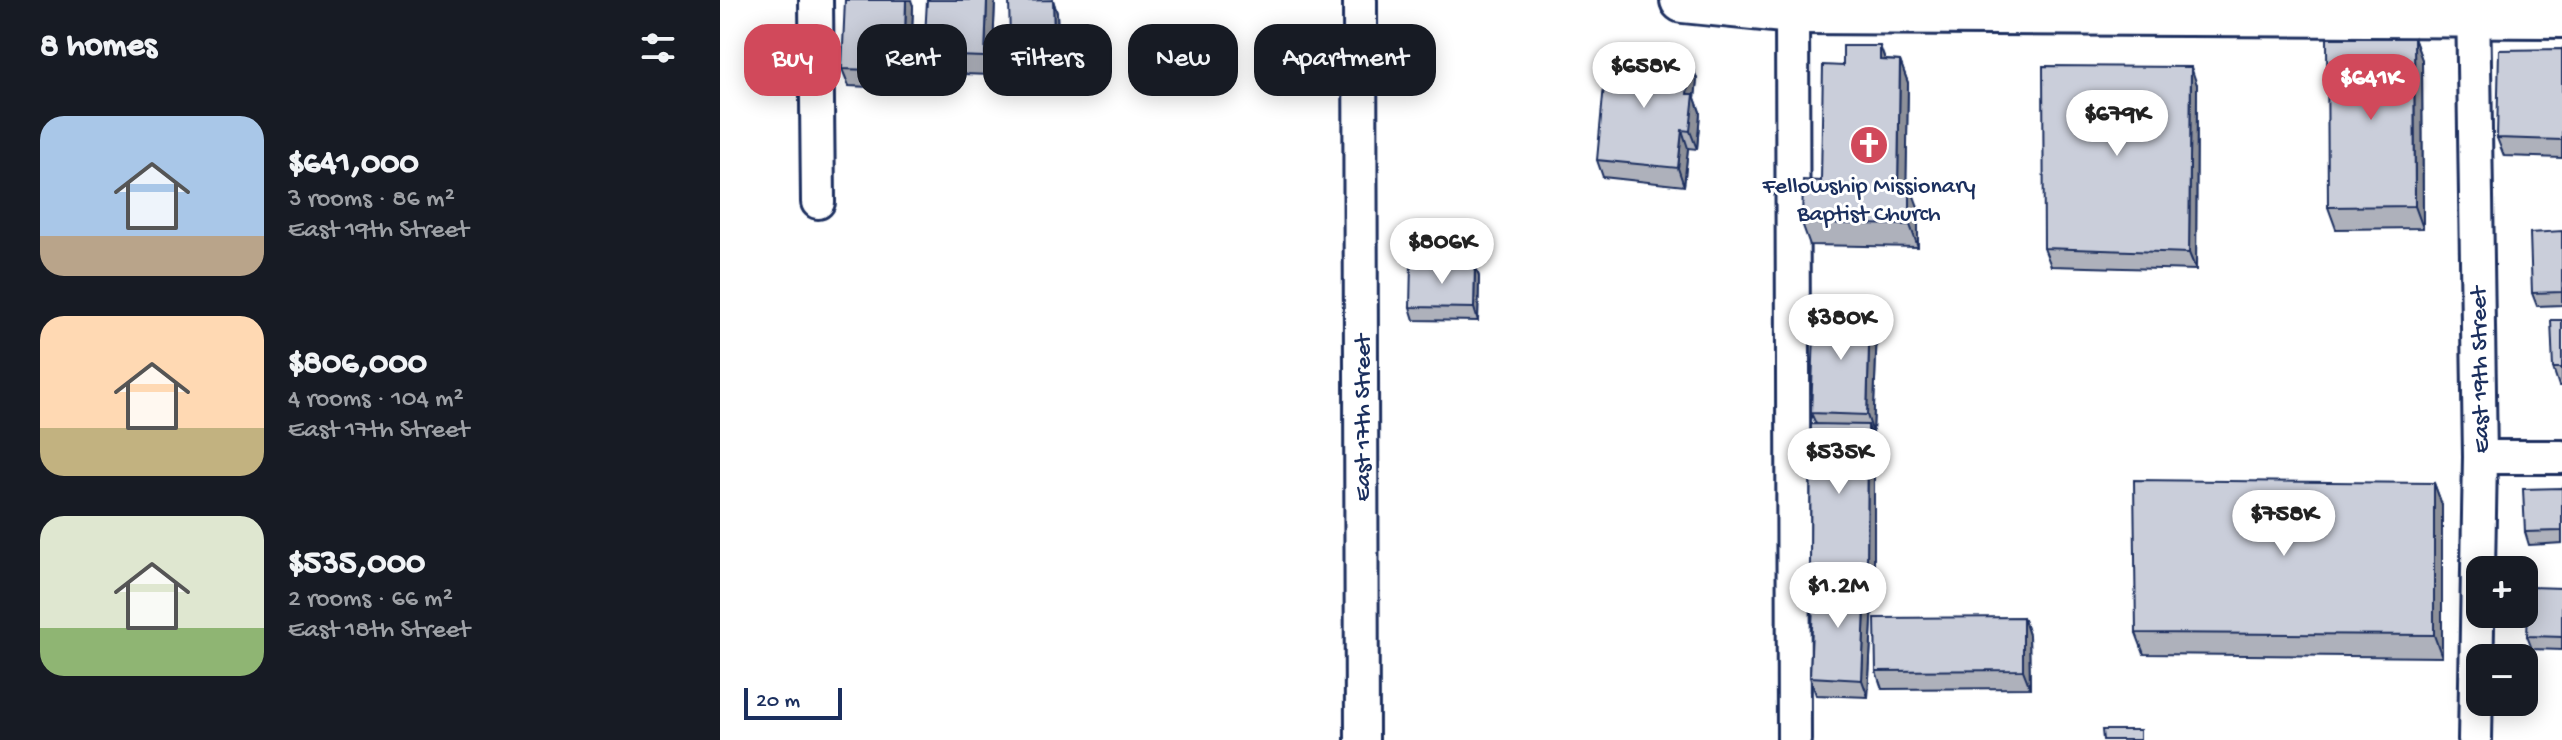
<!DOCTYPE html>
<meta charset="utf-8">
<style>
:root{--surface:#171b24;--page:#242831;--text:#f1f3f6;--muted:#9ea1a6;--accent:#d1495b}
body{margin:0;font-family:"Gochi Hand",sans-serif;background:var(--page);color:var(--text);height:100vh;display:flex;flex-direction:column;font-size:30px;white-space:nowrap}
*{box-sizing:border-box;margin:0}
p{font-size:26px;color:var(--muted)}
.icon{flex:none;width:44px;height:44px;fill:none;stroke:currentColor;stroke-width:2;stroke-linecap:round;stroke-linejoin:round}
.map{position:relative;flex:1;overflow:hidden}
.side{display:flex;flex-direction:column;background:var(--surface);width:720px}
.side>*{flex:none}
.guide{position:absolute;left:24px;top:24px;width:760px;height:72px;display:flex;gap:16px}
.controls{position:absolute;left:1746px;top:556px;display:grid;gap:16px}
.controls a{display:grid;place-items:center;width:72px;height:72px;border-radius:16px;background:var(--surface);box-shadow:0 4px 20px #0003;font-size:40px}
.scale{position:absolute;left:24px;bottom:20px;width:98px;box-sizing:border-box;padding-left:8px;border:4px solid #1b2f5e;border-top:0;font-size:22px;line-height:28px;white-space:nowrap;color:#1b2f5e;-webkit-text-stroke:6px #fff;paint-order:stroke}
.price{position:absolute;translate:-50% -68px;padding:0 18px;border-radius:28px;background:#fff;color:#222;font-size:26px;line-height:52px;filter:drop-shadow(0 2px 4px #0008)}
.price::after{content:'';position:absolute;left:50%;top:48px;width:24px;height:18px;margin-left:-12px;background:inherit;clip-path:polygon(0 0,100% 0,50% 100%)}
.price.current{background:var(--accent);color:#fff}
ul{padding:0;list-style:none}
li{display:flex;align-items:center;gap:24px;height:200px;padding:0 40px}
li span{display:grid;place-items:center;flex:none;width:224px;height:160px;border-radius:24px;color:#555}
li>.icon{margin-inline-start:auto}
span .icon{width:96px;height:96px;fill:#fffc;stroke-width:1}
li b{font-size:34px}
h2{display:flex;justify-content:space-between;align-items:center;height:96px;padding:0 40px;font-size:34px}
.tag{padding:0 28px;border-radius:24px;background:var(--surface);box-shadow:0 4px 20px #0003;font-size:28px;line-height:72px}
.tag.current{background:var(--accent);color:#fff}
main{display:flex;flex:1;min-height:0}
.map>svg:first-child{display:block}
</style>
<main>
<section class="side">
<h2>8 homes<svg class="icon" aria-label="filters" viewBox="0 0 24 24"><path d="M4 7h16M4 17h16"/><circle cx="9" cy="7" r="2"/><circle cx="15" cy="17" r="2"/></svg></h2>
<ul>
<li><span style="background:linear-gradient(#a9c7e8 75%,#b9a48a 0)"><svg class="icon" aria-label="home" viewBox="0 0 24 24"><path d="M3 11l9-7 9 7M6 9v11h12V9"/></svg></span><div><b>$641,000</b><p>3 rooms · 86 m²</p><p>East 19th Street</p></div></li>
<li><span style="background:linear-gradient(#ffd9b3 70%,#c2b280 0)"><svg class="icon" aria-label="home" viewBox="0 0 24 24"><path d="M3 11l9-7 9 7M6 9v11h12V9"/></svg></span><div><b>$806,000</b><p>4 rooms · 104 m²</p><p>East 17th Street</p></div></li>
<li><span style="background:linear-gradient(#dfe7d0 70%,#8fb573 0)"><svg class="icon" aria-label="home" viewBox="0 0 24 24"><path d="M3 11l9-7 9 7M6 9v11h12V9"/></svg></span><div><b>$535,000</b><p>2 rooms · 66 m²</p><p>East 18th Street</p></div></li>
</ul>
</section>
<div class="map">
<svg width="1842" height="740" viewBox="0 0 1842 740">
<rect width="100%" height="100%" fill="#fff"/>
<filter id="ink" filterUnits="userSpaceOnUse"><feTurbulence type="fractalNoise" baseFrequency=".0125" numOctaves="2"/><feDisplacementMap in="SourceGraphic" scale="16" xChannelSelector="R" yChannelSelector="G"/><feConvolveMatrix kernelMatrix="1 2 1 2 8 2 1 2 1" color-interpolation-filters="sRGB"/></filter>
<g filter="url(#ink)">
<g fill="none" stroke-linecap="round" stroke-linejoin="round">
<defs>
<path id="street" d="M 96,0 L 98,202
M 640,0 L 642,740
M 1072,0 L 1074,740
M 1753,0 L 1760,457 L 1755,740
M 1760,457 L 1842,457"/>
<path id="primary" d="M 963,0 L 1072,11 L 1842,15"/>
</defs>
<!-- street casing -->
<use href="#street" stroke="#1b2f5e" stroke-width="38"/>
<!-- primary casing -->
<use href="#primary" stroke="#1b2f5e" stroke-width="50"/>
<!-- street -->
<use href="#street" stroke="#fff" stroke-width="32"/>
<!-- primary -->
<use href="#primary" stroke="#fff" stroke-width="44"/>
</g>
<!-- wall -->
<path fill="#aeb1bb" stroke="#1b2f5e" stroke-width="2" d="M 275,0 L 272,75 L 211,73 L 204,55 Z
M 333,0 L 337,13 L 340,87 L 296,88 L 291,75 Z
M 193,6 L 190,89 L 129,86 L 122,69 Z
M 1694,38 L 1702,60 L 1703,228 L 1616,229 L 1608,207 Z
M 1842,49 L 1842,158 L 1784,156 L 1777,138 Z
M 1165,60 L 1180,61 L 1188,83 L 1186,185 L 1198,207 L 1198,247 L 1090,245 L 1082,223 L 1101,181 L 1123,66 Z
M 970,61 L 977,79 L 975,98 L 980,112 L 977,149 L 968,148 L 964,186 L 883,177 L 877,160 Z
M 1477,85 L 1476,270 L 1331,266 L 1324,248 Z
M 1842,231 L 1842,305 L 1817,306 L 1812,293 Z
M 755,264 L 759,277 L 758,321 L 694,320 L 690,307 Z
M 1842,320 L 1842,386 L 1839,386 L 1833,368 Z
M 1157,328 L 1153,433 L 1151,433 L 1154,443 L 1154,586 L 1148,586 L 1153,600 L 1148,697 L 1096,695 L 1090,677 L 1094,579 L 1090,568 L 1096,424 L 1091,413 Z
M 1714,483 L 1722,505 L 1722,657 L 1424,654 L 1416,633 Z
M 1842,488 L 1842,543 L 1809,545 L 1805,532 Z
M 1842,588 L 1842,650 L 1812,649 L 1807,636 Z
M 1303,617 L 1309,635 L 1310,688 L 1162,689 L 1156,671 Z"/>
<!-- shaded-wall -->
<path fill="#8d9099" stroke="#1b2f5e" stroke-width="2" d="M 186,0 L 191,0 L 193,6 L 190,89 L 184,71 Z
M 267,0 L 275,0 L 272,75 L 265,57 Z
M 333,0 L 337,13 L 340,87 L 335,74 Z
M 1694,38 L 1702,60 L 1703,228 L 1695,206 Z
M 1160,46 L 1168,68 L 1160,60 Z
M 970,61 L 977,79 L 975,98 L 980,112 L 977,149 L 970,131 L 967,94 Z
M 1180,61 L 1188,83 L 1186,206 L 1178,184 Z
M 1471,67 L 1477,85 L 1476,270 L 1469,253 Z
M 962,130 L 968,148 L 964,186 L 958,168 Z
M 1190,185 L 1198,207 L 1198,247 L 1190,225 Z
M 755,264 L 759,277 L 758,321 L 754,308 Z
M 1150,311 L 1157,328 L 1153,433 L 1147,415 Z
M 1148,425 L 1154,443 L 1154,586 L 1147,568 Z
M 1714,483 L 1722,505 L 1722,657 L 1714,635 Z
M 1146,582 L 1153,600 L 1148,697 L 1142,680 Z
M 1303,617 L 1309,635 L 1310,688 L 1303,670 Z"/>
<!-- building -->
<path fill="#caceda" stroke="#1b2f5e" stroke-width="2" d="M 125,0 L 186,0 L 184,71 L 122,69 Z
M 207,0 L 267,0 L 265,57 L 204,55 Z
M 333,0 L 335,74 L 291,75 L 289,1 Z
M 1607,38 L 1694,38 L 1695,206 L 1608,207 Z
M 1123,46 L 1160,46 L 1160,60 L 1180,61 L 1178,184 L 1190,185 L 1190,225 L 1082,223 L 1083,180 L 1101,181 L 1103,65 L 1123,66 Z
M 1842,49 L 1842,140 L 1777,138 L 1779,50 Z
M 887,53 L 970,61 L 967,94 L 974,94 L 970,131 L 962,130 L 958,168 L 877,160 Z
M 1323,66 L 1471,67 L 1469,253 L 1324,248 Z
M 1842,231 L 1842,292 L 1812,293 L 1810,233 Z
M 691,263 L 755,264 L 754,308 L 690,307 Z
M 1095,308 L 1150,311 L 1147,415 L 1091,413 Z
M 1831,320 L 1842,320 L 1842,368 L 1833,368 Z
M 1091,424 L 1148,425 L 1147,568 L 1090,568 Z
M 1414,480 L 1714,483 L 1714,635 L 1416,633 Z
M 1842,488 L 1842,531 L 1805,532 L 1803,489 Z
M 1094,579 L 1146,582 L 1142,680 L 1090,677 Z
M 1809,587 L 1842,588 L 1842,637 L 1807,636 Z
M 1303,617 L 1303,670 L 1156,671 L 1155,618 Z
M 1382,730 L 1420,730 L 1420,740 L 1383,740 Z"/>
</g>
<!-- icons -->
<defs>
<symbol id="church-disc" viewBox="-11 -11 22 22"><circle r="9.5" fill="#d1495b" stroke="#fff"/><path d="M-1.2-6h2.4v3.5h3.3v2.4h-3.3V6h-2.4V-.1h-3.3v-2.4h3.3Z" fill="#fff"/></symbol>
</defs>
<g fill-rule="evenodd">
<use href="#church-disc" x="1127" y="123" width="44" height="44"/>
</g>
<g text-anchor="middle" stroke-width="6" stroke-linejoin="round" paint-order="stroke">
<!-- poi labels -->
<g font-size="24" fill="#1b2f5e" stroke="#fff">
<text x="1149" y="192">Fellowship Missionary<tspan x="1149" dy="28">Baptist Church</tspan></text>
</g>
<!-- street labels -->
<g font-size="24" fill="#1b2f5e" stroke="#fff">
<text transform="translate(1758 370) rotate(-91)" y="8">East 19th Street</text>
<text transform="translate(641 418) rotate(-90)" y="8">East 17th Street</text>
</g>
</g>
</svg>
<div class="controls">
<a>+</a>
<a>−</a>
</div>
<div class="scale">20 m</div>
<b class="price" style="left:924px;top:110px">$658K</b>
<b class="price current" style="left:1651px;top:122px">$641K</b>
<b class="price" style="left:1397px;top:158px">$679K</b>
<b class="price" style="left:722px;top:286px">$806K</b>
<b class="price" style="left:1121px;top:362px">$380K</b>
<b class="price" style="left:1119px;top:496px">$535K</b>
<b class="price" style="left:1564px;top:558px">$758K</b>
<b class="price" style="left:1118px;top:630px">$1.2M</b>
<div class="guide">
<a class="tag current">Buy</a>
<a class="tag">Rent</a>
<a class="tag">Filters</a>
<a class="tag">New</a>
<a class="tag">Apartment</a>
</div>
</div>
</main>
